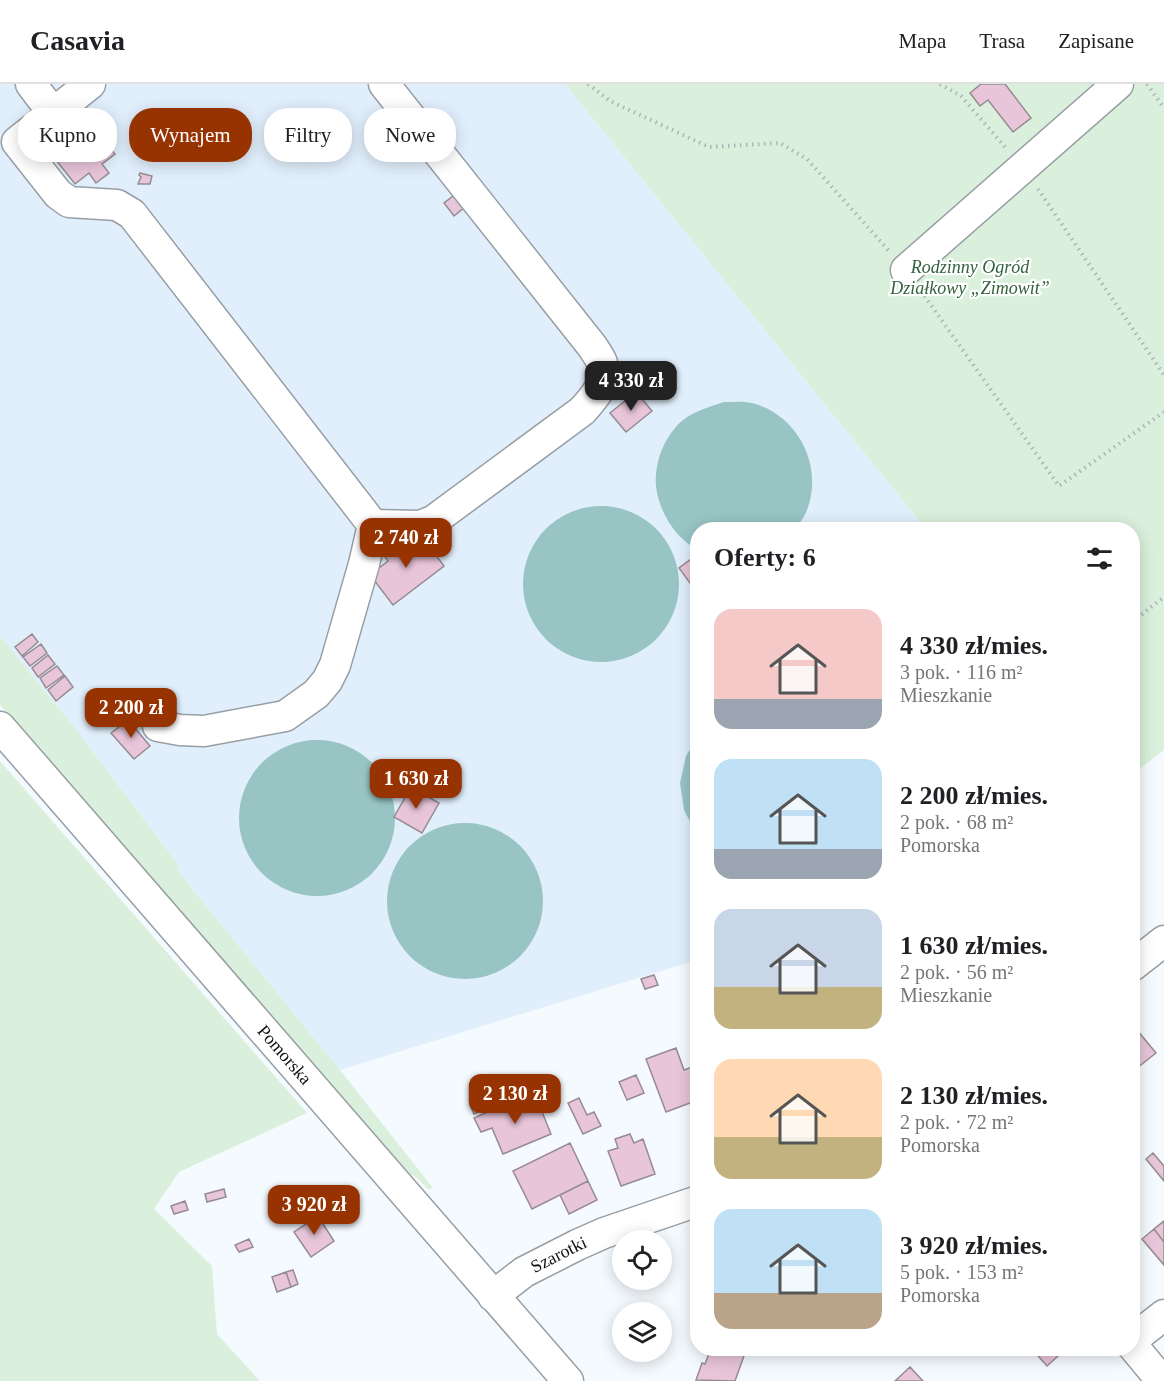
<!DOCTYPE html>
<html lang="pl">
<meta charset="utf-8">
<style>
:root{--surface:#fff;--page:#f6f6f6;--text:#202124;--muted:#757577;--line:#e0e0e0;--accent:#973300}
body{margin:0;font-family:"Times New Roman",serif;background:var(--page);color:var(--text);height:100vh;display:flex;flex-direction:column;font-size:22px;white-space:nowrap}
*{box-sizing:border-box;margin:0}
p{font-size:20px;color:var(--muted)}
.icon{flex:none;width:33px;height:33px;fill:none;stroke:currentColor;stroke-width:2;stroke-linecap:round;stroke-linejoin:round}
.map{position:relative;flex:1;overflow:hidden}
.panel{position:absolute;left:690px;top:438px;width:450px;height:834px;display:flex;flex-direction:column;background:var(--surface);border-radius:24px;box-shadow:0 3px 15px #0003}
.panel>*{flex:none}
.top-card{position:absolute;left:18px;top:24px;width:570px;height:54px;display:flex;gap:12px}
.controls{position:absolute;left:612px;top:1146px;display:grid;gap:12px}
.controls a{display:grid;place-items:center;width:60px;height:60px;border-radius:50%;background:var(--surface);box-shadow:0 3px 15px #0003;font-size:30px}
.price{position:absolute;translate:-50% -51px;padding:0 14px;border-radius:12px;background:var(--accent);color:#fff;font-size:20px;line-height:39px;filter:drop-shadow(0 2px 3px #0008)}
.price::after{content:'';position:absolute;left:50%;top:36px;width:18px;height:14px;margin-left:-9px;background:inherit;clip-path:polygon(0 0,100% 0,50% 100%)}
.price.on{background:#222;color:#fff}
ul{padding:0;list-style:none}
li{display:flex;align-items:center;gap:18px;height:150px;padding:0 24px}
li span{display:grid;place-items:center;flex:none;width:168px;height:120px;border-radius:18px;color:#555}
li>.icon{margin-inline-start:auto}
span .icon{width:72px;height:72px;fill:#fffc;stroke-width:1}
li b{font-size:26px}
h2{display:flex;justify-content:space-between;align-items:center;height:72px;padding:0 24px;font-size:26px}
.tag{padding:0 21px;border-radius:24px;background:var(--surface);box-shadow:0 3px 15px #0003;font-size:21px;line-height:54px}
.tag.on{background:var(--accent);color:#fff}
header{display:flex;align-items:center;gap:36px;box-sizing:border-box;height:84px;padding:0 30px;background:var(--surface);border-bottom:2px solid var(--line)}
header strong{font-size:28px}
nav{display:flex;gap:33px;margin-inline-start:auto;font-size:21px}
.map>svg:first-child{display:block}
</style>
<header>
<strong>Casavia</strong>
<nav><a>Mapa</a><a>Trasa</a><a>Zapisane</a></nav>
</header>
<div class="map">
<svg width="1164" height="1297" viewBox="0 0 1164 1297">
<rect width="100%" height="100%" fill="#f5faff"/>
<!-- built -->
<path fill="#e1effc" d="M 0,0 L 565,0 L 926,445 L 698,446 L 697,876 L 340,986 L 177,786 L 180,783 L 75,644 L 0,552 Z"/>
<!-- green -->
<path fill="#daf0dc" d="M 565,0 L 1164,0 L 1164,666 L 1133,690 L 1132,446 L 926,445 Z
M 0,552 L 75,644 L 180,783 L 177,786 L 340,986 L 433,1104 L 428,1105 L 416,1093 L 399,1085 L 0,621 Z
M 0,677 L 307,1029 L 179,1088 L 154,1125 L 212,1182 L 217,1250 L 260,1297 L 0,1297 Z"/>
<!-- water -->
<path fill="#98c5c4" d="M 724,318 C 733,318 743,317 752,319 C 798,331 824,382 807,426 C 805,433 799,439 795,445 L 698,446 L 697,465 C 673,454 653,418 656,391 C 657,374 664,357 675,344 C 687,329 706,324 724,318 Z
M523 500a78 78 0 1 1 156 0a78 78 0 1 1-156 0Z
M 697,654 L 697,751 L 684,726 L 680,699 L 686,672 Z
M239 734a78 78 0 1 1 156 0a78 78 0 1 1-156 0Z
M387 817a78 78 0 1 1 156 0a78 78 0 1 1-156 0Z"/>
<!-- building -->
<path fill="#e8c5d9" stroke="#958c91" stroke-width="1.5" d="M 981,0 L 1005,0 L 1031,34 L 1013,48 L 988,16 L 980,22 L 970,9 Z
M 91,40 L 115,70 L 102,80 L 109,89 L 96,99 L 89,89 L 75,100 L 52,71 Z
M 140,89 L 152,92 L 150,100 L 138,100 L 141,93 L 139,91 Z
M 461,106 L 470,119 L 454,132 L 444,119 Z
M 636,308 L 652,327 L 626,348 L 610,329 Z
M 421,451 L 444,482 L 393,521 L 370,491 L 388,477 L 382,468 L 396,458 L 402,466 Z
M 698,470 L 698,510 L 679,484 Z
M 32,550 L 38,558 L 22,572 L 15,563 Z
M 41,560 L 47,569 L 30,582 L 23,573 Z
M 48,571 L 55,580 L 38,593 L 32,584 Z
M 57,582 L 64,591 L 46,604 L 40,594 Z
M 65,592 L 73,603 L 56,617 L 48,606 Z
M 128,636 L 150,662 L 134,675 L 111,649 Z
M 411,703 L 439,719 L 422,749 L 394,733 Z
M 654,891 L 658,901 L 645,905 L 641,895 Z
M 1137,946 L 1156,969 L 1132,988 L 1132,950 Z
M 676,964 L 684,986 L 698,981 L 698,1016 L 666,1028 L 646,975 Z
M 636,991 L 644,1009 L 627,1016 L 619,998 Z
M 495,1009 L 499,1018 L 474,1030 L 470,1021 Z
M 579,1014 L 587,1031 L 594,1028 L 601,1042 L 583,1050 L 568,1019 Z
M 512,1017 L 516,1027 L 538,1018 L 551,1050 L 503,1070 L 492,1044 L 481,1048 L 474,1034 Z
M 630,1050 L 634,1059 L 643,1055 L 655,1090 L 621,1102 L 608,1067 L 618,1064 L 615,1055 Z
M 570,1059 L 588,1097 L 532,1125 L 513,1087 Z
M 1153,1069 L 1164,1082 L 1164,1097 L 1146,1075 Z
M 588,1097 L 597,1116 L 569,1130 L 560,1111 Z
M 224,1105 L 226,1113 L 207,1118 L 205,1110 Z
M 185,1117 L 188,1126 L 174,1130 L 171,1122 Z
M 318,1132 L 334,1157 L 311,1173 L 294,1148 Z
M 1164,1137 L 1164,1158 L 1154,1145 Z
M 1154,1145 L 1164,1158 L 1164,1181 L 1142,1155 Z
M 249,1155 L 253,1163 L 239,1168 L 235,1161 Z
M 293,1186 L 298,1200 L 291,1203 L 286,1188 Z
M 286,1188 L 291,1203 L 277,1208 L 272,1193 Z
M 711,1264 L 753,1264 L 751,1271 L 745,1269 L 735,1297 L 696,1296 L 702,1279 L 705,1280 Z
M 1031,1264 L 1067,1264 L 1047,1282 Z
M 910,1283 L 923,1297 L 895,1297 Z"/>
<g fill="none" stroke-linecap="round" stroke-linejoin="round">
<defs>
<g id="minor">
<path d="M 31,0 L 53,29"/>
<path d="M 90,0 L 17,58 L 58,110 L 69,118 L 117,121 L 132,130 L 373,441"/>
<path d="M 906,186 L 1118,0"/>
<path d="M 373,441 L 420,442 L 433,437 L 582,327 C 594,314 608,299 602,279 C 600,273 595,267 592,262 L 384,0"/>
<path d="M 158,642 L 180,646 L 204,647 L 285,632 L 316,610 L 327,597 L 335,581 L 364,480 L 373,441"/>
<path id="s1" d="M 0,643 L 568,1297"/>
<path d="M 1132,882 L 1164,857"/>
<path id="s2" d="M 493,1212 L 524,1188 L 577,1161 L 604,1149 L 698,1117"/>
<path d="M 1132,1256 L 1164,1231"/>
<path d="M 1132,1261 L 1162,1297"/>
</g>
</defs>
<!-- minor casing -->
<use href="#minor" stroke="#979fa5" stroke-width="33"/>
<!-- path -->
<path stroke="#afb4b8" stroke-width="4" stroke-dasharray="1.5 4.5" stroke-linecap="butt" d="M 588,0 L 610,17 L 709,63 L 780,59 L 807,75 L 890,168
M 940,0 L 961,12 L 1006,64
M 1147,0 L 1164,24
M 1038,105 L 1164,291
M 921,207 L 1059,402 L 1164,328
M 1132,538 L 1164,513"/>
<!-- minor -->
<use href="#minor" stroke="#fff" stroke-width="30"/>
</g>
<g text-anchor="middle" stroke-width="4.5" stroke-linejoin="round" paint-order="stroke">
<!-- park labels -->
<g font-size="18" font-style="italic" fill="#35623e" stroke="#fff">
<text x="970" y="189">Rodzinny Ogród<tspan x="970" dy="21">Działkowy „Zimowit”</tspan></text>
</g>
<!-- street labels -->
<g font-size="18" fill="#0d1012" stroke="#fff">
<text dy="6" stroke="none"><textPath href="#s1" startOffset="434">Pomorska</textPath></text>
<text dy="6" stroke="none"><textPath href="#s2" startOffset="78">Szarotki</textPath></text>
</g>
</g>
</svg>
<div class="controls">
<a><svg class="icon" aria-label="locate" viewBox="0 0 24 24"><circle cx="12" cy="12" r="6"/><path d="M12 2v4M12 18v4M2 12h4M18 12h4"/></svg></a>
<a><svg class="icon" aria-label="layers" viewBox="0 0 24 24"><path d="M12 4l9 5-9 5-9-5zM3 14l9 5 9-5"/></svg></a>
</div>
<b class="price on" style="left:631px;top:328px">4 330 zł</b>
<b class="price" style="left:406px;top:485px">2 740 zł</b>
<b class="price" style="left:131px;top:655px">2 200 zł</b>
<b class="price" style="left:416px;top:726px">1 630 zł</b>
<b class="price" style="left:515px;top:1041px">2 130 zł</b>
<b class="price" style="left:314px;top:1152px">3 920 zł</b>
<div class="top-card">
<a class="tag">Kupno</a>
<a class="tag on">Wynajem</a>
<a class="tag">Filtry</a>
<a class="tag">Nowe</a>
</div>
<section class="panel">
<h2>Oferty: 6<svg class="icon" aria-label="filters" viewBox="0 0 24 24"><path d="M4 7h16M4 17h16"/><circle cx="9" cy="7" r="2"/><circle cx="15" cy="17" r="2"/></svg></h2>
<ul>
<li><span style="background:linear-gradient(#f6c9c9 75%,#9aa5b1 0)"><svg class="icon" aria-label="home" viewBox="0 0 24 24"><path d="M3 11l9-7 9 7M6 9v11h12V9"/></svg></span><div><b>4 330 zł/mies.</b><p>3 pok. · 116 m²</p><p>Mieszkanie</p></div></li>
<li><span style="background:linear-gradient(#bfe0f5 75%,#9aa5b1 0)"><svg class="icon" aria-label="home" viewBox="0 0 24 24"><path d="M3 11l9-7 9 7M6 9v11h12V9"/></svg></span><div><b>2 200 zł/mies.</b><p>2 pok. · 68 m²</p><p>Pomorska</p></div></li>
<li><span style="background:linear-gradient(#c9d6e8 65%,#c2b280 0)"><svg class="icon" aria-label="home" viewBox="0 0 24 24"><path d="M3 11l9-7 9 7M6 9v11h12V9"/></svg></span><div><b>1 630 zł/mies.</b><p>2 pok. · 56 m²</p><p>Mieszkanie</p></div></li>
<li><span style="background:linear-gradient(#ffd9b3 65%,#c2b280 0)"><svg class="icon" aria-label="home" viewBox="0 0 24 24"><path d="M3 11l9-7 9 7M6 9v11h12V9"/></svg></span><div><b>2 130 zł/mies.</b><p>2 pok. · 72 m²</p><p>Pomorska</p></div></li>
<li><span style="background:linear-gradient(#bfe0f5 70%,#b9a48a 0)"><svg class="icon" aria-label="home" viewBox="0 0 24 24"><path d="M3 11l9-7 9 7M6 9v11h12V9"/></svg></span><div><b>3 920 zł/mies.</b><p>5 pok. · 153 m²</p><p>Pomorska</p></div></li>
</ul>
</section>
</div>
